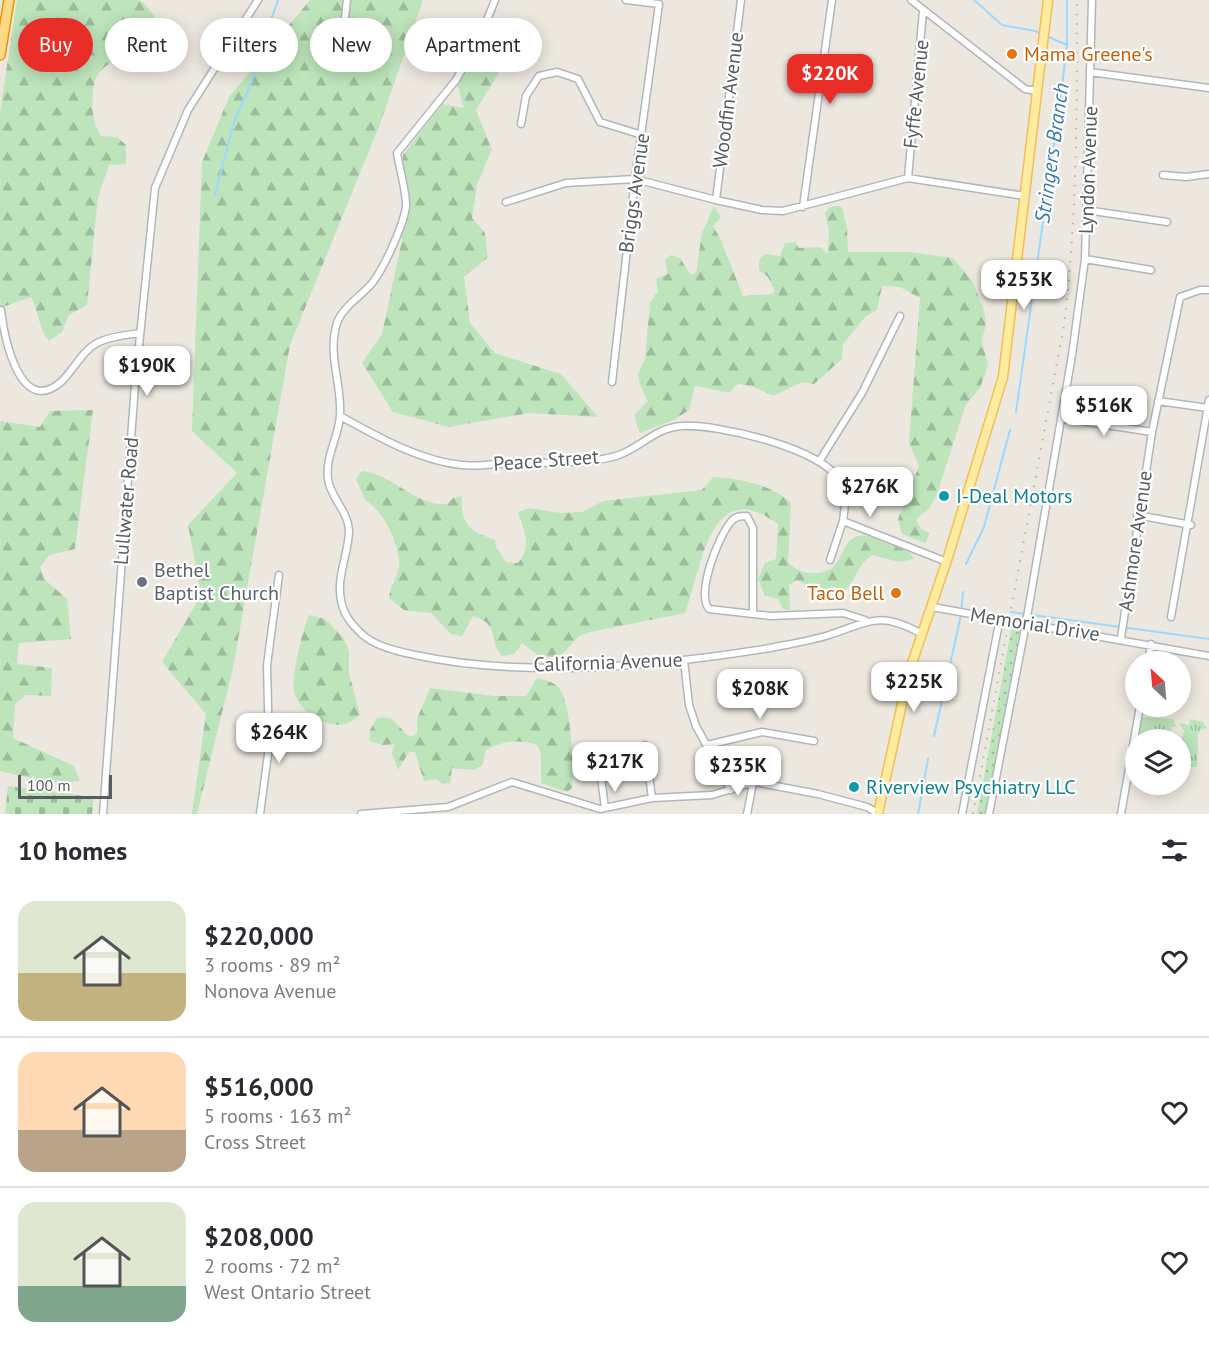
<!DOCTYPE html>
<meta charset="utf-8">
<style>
:root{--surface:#fff;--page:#f2f2f3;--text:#2b2b33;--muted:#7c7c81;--line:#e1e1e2;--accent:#e92e28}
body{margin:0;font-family:"PT Sans",sans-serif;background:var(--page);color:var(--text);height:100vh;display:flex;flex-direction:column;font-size:22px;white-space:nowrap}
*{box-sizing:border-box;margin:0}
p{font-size:20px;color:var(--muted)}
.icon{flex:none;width:33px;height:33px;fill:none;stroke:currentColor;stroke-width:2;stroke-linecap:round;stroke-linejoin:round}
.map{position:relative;height:814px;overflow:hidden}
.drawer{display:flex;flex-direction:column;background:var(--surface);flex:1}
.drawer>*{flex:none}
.guide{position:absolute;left:18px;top:18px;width:600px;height:54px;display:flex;gap:12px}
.needle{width:39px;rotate:334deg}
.controls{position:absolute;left:1125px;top:651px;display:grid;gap:12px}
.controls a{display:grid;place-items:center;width:66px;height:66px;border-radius:50%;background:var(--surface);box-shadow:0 3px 15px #0003;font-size:30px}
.scale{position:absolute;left:18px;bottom:15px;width:94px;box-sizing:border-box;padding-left:6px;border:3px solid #585c61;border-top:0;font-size:16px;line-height:21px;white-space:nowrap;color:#585c61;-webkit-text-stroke:4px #fff;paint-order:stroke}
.price{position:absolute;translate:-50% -51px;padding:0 14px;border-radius:12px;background:#fff;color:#222;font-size:20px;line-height:39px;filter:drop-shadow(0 2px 3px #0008)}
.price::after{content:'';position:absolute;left:50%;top:36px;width:18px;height:14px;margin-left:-9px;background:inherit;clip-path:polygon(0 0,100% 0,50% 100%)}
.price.on{background:var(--accent);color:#fff}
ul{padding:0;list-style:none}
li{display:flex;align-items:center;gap:18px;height:150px;padding:0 18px}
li+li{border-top:2px solid var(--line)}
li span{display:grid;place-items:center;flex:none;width:168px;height:120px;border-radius:18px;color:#555}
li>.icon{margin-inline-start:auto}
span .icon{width:72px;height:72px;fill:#fffc;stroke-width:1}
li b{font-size:26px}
h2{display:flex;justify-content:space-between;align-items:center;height:72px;padding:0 18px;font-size:26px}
.tag{padding:0 21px;border-radius:27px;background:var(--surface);box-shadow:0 3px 15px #0003;font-size:21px;line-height:54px}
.tag.on{background:var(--accent);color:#fff}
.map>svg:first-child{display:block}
</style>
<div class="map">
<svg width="1209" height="814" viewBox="0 0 1209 814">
<defs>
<pattern id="grass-tufts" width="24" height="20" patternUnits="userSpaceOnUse" patternTransform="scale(1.5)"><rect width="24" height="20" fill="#bde4bb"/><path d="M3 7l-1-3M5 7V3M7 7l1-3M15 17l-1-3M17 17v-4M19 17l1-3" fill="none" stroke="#9cbc9b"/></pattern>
<pattern id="forest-firs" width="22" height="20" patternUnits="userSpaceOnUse" patternTransform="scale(1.5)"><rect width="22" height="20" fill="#bde4bb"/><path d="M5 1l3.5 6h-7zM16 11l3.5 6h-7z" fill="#9cbc9b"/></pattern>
<pattern id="cemetery-stones" width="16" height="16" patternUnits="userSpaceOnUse" patternTransform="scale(1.5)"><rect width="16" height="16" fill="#bde4bb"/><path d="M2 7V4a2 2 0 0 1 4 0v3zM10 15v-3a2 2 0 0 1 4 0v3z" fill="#9cbc9b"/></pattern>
<pattern id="park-dots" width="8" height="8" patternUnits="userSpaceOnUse" patternTransform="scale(1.5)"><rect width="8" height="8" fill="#bde4bb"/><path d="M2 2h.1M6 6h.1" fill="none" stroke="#9cbc9b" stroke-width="1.8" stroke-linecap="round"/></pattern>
</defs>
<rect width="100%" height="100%" fill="#ece8df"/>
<!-- grass -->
<path fill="url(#grass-tufts)" d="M 1142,717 L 1173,719 L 1177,727 L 1172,727 L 1170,737 L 1177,739 L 1139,739 Z
M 1190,719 L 1203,722 L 1207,728 L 1202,729 L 1198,733 L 1197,767 L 1181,767 L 1181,741 L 1184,731 L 1179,723 L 1189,725 Z"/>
<!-- forest -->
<path fill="url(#forest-firs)" d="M 17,0 L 139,0 L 145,4 L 164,29 L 158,54 L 142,63 L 114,60 C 109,64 100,70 97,76 C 90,92 90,121 101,136 L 117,137 L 126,145 L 126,164 L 109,165 L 98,197 L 87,305 L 69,315 L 62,332 L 49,341 C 40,331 38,311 31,297 L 0,308 L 0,112 Z
M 310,0 L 423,0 L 380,124 L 290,345 L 233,668 L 197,814 L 192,814 L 206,714 L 162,662 L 201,595 L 188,525 L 237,473 L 192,431 L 202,162 L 229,97 Z
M 479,40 L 511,45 L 498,74 L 476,110 L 492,150 L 477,184 L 472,218 L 485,233 L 488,257 L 464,277 L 470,323 L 495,353 L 561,374 L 598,417 L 529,413 L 449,427 L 393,412 L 362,363 L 382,334 L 402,240 L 403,155 L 442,104 L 464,108 L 456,80 Z
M 714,206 L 721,218 L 713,226 L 720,238 L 743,296 L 772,294 L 775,291 L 768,277 L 759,270 L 759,260 L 765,254 L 780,256 L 785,243 L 795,242 L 799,248 L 821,247 L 828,254 L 829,231 L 825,213 C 830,206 834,205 842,207 L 847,228 L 848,252 L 908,252 L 953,258 L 973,282 L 984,310 L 986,323 L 982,341 L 988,365 L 980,388 L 966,404 L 937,494 L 929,509 L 916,519 L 921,529 L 930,533 L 925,543 L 902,534 L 898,519 L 919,466 L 909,443 L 920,298 L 900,287 L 882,286 L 877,310 L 865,317 L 843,344 L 842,359 L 814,384 L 802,382 L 773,396 L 752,386 L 738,384 L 730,392 C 717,392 707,387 695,386 L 689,410 L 674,420 L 640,433 L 634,415 L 648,401 L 640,385 L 638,374 L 645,359 L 650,302 L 658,292 L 656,279 L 668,274 L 665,260 L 671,255 L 680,258 L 691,275 L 696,273 L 702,233 Z
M 93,410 L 75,549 L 49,555 L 40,567 L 44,579 L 67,599 L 71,639 L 19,643 L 17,664 L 52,668 L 51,696 L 26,695 L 15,704 L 13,738 L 74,766 L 80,781 L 51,783 L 0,771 L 0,421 L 40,427 L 50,411 Z
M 362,471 C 394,474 415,507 447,504 L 453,498 L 462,496 C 460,525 470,531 495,540 L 496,547 L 506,562 L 518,563 C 533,545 524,531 518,512 L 529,508 L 561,513 L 582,512 L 603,501 L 702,490 L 713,477 C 738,478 773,485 791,503 L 788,562 C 797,574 822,578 834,566 C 844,556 842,543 856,537 C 867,532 881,541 891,545 C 900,548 911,550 914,559 L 899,562 L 873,555 C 857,564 858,578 845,590 L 834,587 L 823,593 L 797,580 L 789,585 L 790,610 L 783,609 L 778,599 L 765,596 L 758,579 L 765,563 L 776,559 L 778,524 C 709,473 702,569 685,613 L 590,632 L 579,636 L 560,657 L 540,657 L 522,643 L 514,654 L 502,656 C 487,640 502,625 473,616 L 462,636 L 451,634 L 431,613 L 404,610 L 389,598 C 390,586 397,579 399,567 C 401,547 383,509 365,500 L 356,479 Z
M 309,615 L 325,619 L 343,637 L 349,651 L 349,673 L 360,715 C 356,718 350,723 345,724 C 326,729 298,710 294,692 C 291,678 303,628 309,615 Z
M 537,678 C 546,680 556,682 561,691 C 571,707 574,768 572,788 L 567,792 L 541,783 L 541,754 L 537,745 C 520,739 501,741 486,750 L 482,766 L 473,770 L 452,768 L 450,783 L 442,784 L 436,779 L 424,781 L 415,752 L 409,752 L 398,770 L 392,754 L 394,744 L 383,745 L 369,741 L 370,730 L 377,718 C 396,714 398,729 410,737 L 417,733 L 417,719 L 430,688 L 495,696 L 526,696 Z"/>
<!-- cemetery -->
<path fill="url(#cemetery-stones)" d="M 8,786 L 94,797 L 92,814 L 5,814 Z"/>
<!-- park -->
<path fill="url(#park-dots)" d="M 1012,626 L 1021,627 L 986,814 L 977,814 Z"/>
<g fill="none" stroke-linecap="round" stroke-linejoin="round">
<!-- stream -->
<path stroke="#9cd8ff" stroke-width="2" d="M 974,0 L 1002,25 L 1035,31 L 1067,45
M 215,195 L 234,122 L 253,79 L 257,60 L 278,0
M 1016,412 L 1062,88 L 1067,45 L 1067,0
M 966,564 L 984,527 L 1010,430
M 1011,612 L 1209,639
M 934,736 L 961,615 L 963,592
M 918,814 L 928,759"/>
<defs>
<path id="minor" d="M 495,0 L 479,40 L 456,80 L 397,153 C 399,167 407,194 406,207 C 403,226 385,266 373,282 C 363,295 342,307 337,323 C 327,355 342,383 340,415 C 339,437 325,456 328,479 C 330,497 348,511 349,530 C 349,553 336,577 341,600 C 343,615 353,626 364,636 C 378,647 397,651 415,655 C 526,679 659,666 770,648 C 790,644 810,641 829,635 C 871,621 880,611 922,634
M 911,0 L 1025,89 L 1037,91
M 344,26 L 347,0
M 1090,72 L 1209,88
M 521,124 L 526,96 L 539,76 L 557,72 L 578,79 L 600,122 L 642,135
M 1163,175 L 1186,177 L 1209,174
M 908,178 L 923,11
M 716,200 L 741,0
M 506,202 L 566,183 L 635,179 L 716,200 L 762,210 L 783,211 L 908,178 L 1025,196
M 803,207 L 832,0
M 1086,210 L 1167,222
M 1085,259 L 1151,270
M 1,310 C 4,335 19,418 61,382 C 74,370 82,350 99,342 C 112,336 127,335 140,333
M 612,382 L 635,179 L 659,4 L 626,0
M 1158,401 L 1208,408
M 340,416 C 377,436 419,461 462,465 C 479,467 499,463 516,463 C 549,462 584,465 616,456 C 639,449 656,427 682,426 C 718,424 822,448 840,481 C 847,494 845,506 843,521 L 947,562
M 1061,418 L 1152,432
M 820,460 L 862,393 L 900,316
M 1137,515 L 1191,525
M 830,560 L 843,521
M 932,607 L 1209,656
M 753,613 L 753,528 L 747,516 C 740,516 735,516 730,523 C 718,538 696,593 709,609 L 771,616 L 843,613 L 865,620
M 1171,617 L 1209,400
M 1121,638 L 1152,432 L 1180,297 L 1200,290 L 1209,290
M 684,660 L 689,705 L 696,726 L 731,790
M 1148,662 L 1151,644
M 645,745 L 652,798
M 707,745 L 762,732 L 814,741
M 598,754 L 605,808
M 103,814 L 135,385 L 155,188 L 188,110 L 258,0
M 260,814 L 269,747 L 267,665 L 279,575
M 361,814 L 448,807 L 512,782 L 600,809 L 652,798 L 712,795 L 755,782 L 818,794 L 867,807 L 879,814
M 747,814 L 753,783
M 962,814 L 1000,618
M 989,814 L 1026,623 L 1072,355 L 1085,259 L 1092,0
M 1121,814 L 1140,706"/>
<path id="major" d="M 878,814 L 909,672 L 948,557 L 1003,377 L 1048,0"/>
<path id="highway" d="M 0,55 L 9,0"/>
</defs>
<!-- minor casing -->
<use href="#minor" stroke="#b2b6bb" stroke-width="9"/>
<!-- major casing -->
<use href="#major" stroke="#f2be53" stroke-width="11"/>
<!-- highway casing -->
<use href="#highway" stroke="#eb9700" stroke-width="12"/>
<!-- minor -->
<use href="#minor" stroke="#fff" stroke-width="6"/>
<!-- major -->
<use href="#major" stroke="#ffeca1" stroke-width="8"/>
<!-- highway -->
<use href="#highway" stroke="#fdd985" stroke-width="9"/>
<!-- rail -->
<path stroke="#b1b2b2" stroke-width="2" stroke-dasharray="1.5 8" stroke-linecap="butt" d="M 973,814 L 1064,325 C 1077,218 1077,108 1077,0"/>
</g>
<!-- markers -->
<g fill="#e8710a" stroke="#fff" stroke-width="2">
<circle cx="1012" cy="54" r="6"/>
<circle cx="896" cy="593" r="6"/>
</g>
<g fill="#0f9aa8" stroke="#fff" stroke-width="2">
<circle cx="944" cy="496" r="6"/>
<circle cx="854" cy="787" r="6"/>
</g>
<circle fill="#6b7280" stroke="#fff" stroke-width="2" cx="142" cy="582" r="6"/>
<g text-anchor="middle" stroke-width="4.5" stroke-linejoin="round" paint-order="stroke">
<!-- food labels -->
<g font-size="20" fill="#c56008" stroke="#fff" text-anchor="start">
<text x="1024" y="61">Mama Greene's</text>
<text x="884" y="600" text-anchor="end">Taco Bell</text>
</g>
<!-- street labels -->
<g font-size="20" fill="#585c61" stroke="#fff">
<text transform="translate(916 94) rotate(-84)" y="7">Fyffe Avenue</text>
<text transform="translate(728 100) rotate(-83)" y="7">Woodfin Avenue</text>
<text transform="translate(1088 170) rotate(-88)" y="7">Lyndon Avenue</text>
<text transform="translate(634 193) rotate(-82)" y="7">Briggs Avenue</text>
<text transform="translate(546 460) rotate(-4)" y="7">Peace Street</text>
<text transform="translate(126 501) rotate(-85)" y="7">Lullwater Road</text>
<text transform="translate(1135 541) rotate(-82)" y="7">Ashmore Avenue</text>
<text transform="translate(1035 624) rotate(9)" y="7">Memorial Drive</text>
<text transform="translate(608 662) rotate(-2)" y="7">California Avenue</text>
</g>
<!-- culture labels -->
<g font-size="20" fill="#0d838f" stroke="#fff" text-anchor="start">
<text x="956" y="503">I-Deal Motors</text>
<text x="866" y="794">Riverview Psychiatry LLC</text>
</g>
<!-- worship labels -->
<g font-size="20" fill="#5b616d" stroke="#fff" text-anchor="start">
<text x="154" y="577">Bethel<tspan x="154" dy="23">Baptist Church</tspan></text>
</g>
<!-- water labels -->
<g font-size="21" font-style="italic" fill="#3a79b0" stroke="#fff">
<text transform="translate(1052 153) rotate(-82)" y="7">Stringers Branch</text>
</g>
</g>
</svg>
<div class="controls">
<a><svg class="needle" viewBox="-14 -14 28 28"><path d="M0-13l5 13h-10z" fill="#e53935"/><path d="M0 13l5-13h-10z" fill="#7c7c81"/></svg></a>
<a><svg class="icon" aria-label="layers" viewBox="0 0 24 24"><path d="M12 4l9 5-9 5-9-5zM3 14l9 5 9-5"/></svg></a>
</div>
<div class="scale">100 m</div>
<b class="price on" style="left:830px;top:105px">$220K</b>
<b class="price" style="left:1024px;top:311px">$253K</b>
<b class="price" style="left:147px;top:397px">$190K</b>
<b class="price" style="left:1104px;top:437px">$516K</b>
<b class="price" style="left:870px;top:518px">$276K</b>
<b class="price" style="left:914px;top:713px">$225K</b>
<b class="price" style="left:760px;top:720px">$208K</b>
<b class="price" style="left:279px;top:764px">$264K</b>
<b class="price" style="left:615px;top:793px">$217K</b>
<b class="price" style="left:738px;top:797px">$235K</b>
<div class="guide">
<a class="tag on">Buy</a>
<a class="tag">Rent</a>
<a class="tag">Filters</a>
<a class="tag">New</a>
<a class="tag">Apartment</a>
</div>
</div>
<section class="drawer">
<h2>10 homes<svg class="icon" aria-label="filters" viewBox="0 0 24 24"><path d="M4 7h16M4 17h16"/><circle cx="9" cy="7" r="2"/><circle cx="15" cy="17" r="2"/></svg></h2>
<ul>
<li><span style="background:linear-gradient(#dfe7d0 60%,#c2b280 0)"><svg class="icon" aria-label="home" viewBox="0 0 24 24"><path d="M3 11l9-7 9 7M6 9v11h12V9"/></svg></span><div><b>$220,000</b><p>3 rooms · 89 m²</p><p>Nonova Avenue</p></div><svg class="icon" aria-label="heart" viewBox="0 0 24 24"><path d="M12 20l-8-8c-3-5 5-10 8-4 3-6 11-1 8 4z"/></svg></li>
<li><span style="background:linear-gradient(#ffd9b3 65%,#b9a48a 0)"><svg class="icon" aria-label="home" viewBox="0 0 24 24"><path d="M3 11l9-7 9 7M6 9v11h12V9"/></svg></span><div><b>$516,000</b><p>5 rooms · 163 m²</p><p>Cross Street</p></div><svg class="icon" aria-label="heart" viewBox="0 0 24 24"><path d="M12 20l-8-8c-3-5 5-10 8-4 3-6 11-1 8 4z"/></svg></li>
<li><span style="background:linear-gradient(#dfe7d0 70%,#7fa58c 0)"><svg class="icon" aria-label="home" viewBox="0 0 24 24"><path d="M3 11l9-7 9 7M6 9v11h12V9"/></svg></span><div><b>$208,000</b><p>2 rooms · 72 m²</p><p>West Ontario Street</p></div><svg class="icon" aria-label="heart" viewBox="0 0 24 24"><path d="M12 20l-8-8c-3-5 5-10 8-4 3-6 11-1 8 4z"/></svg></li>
</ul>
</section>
